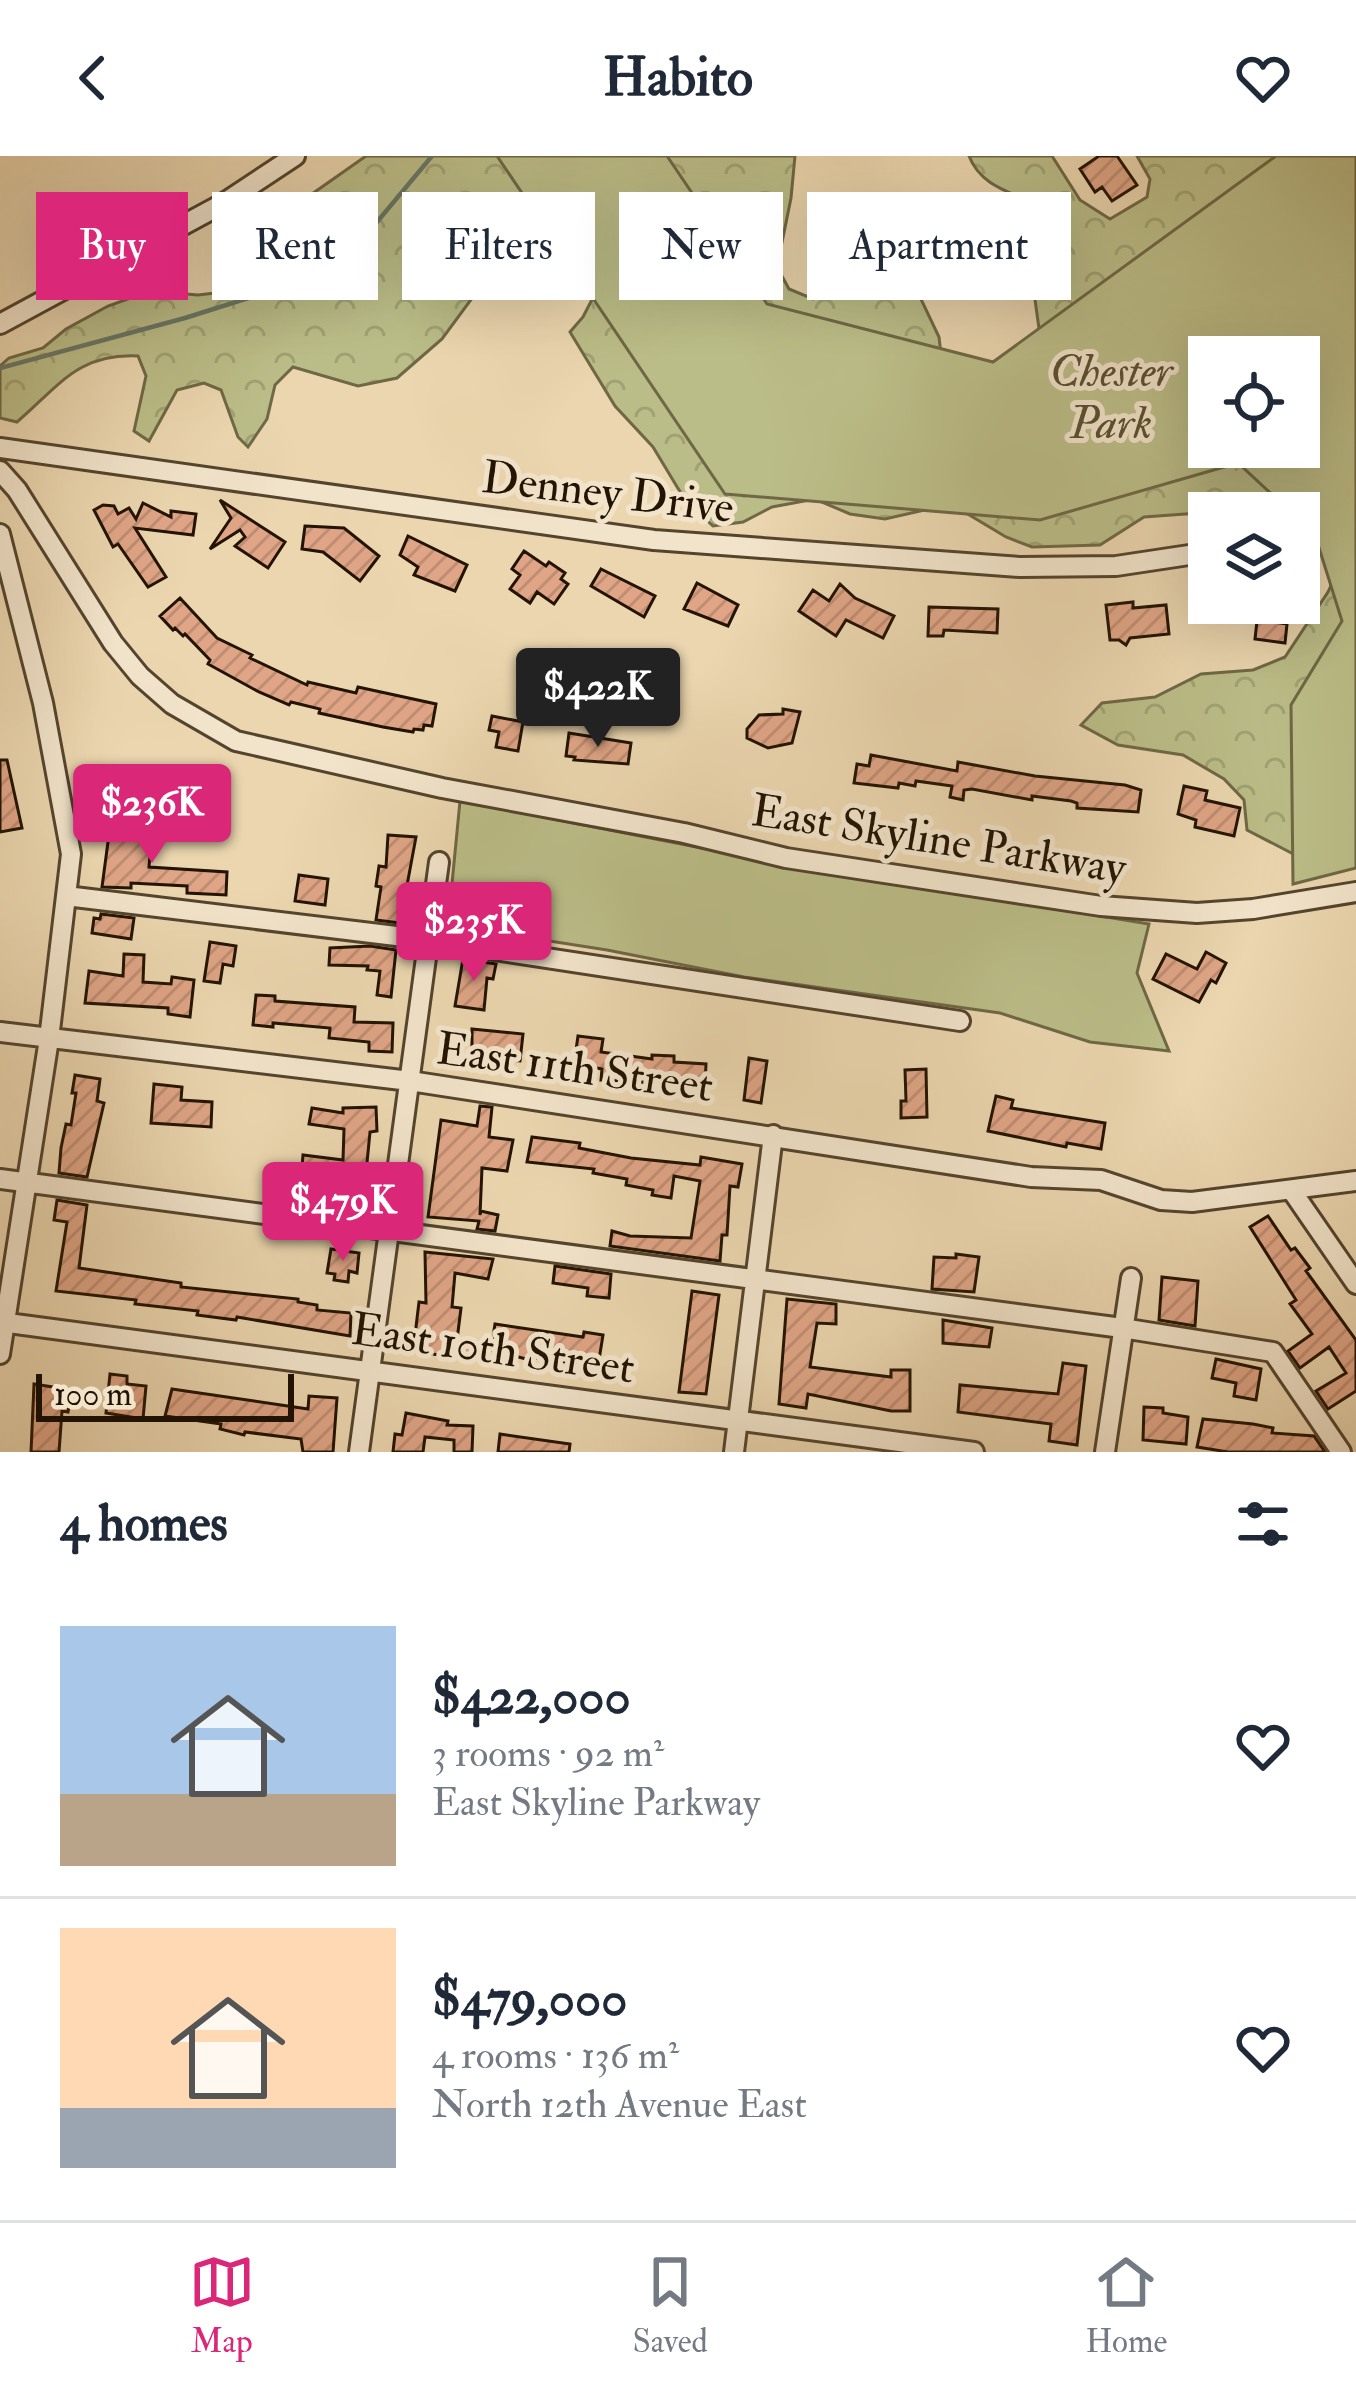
<!DOCTYPE html>
<meta charset="utf-8">
<style>
:root{--surface:#fff;--page:#f6f6f7;--text:#1f2937;--muted:#747a83;--line:#e0e1e3;--accent:#db2777}
body{margin:0;font-family:"IM FELL Double Pica",serif;background:var(--page);color:var(--text);height:100vh;display:flex;flex-direction:column;font-size:45px;white-space:nowrap}
*{box-sizing:border-box;margin:0}
p{font-size:39px;color:var(--muted)}
.icon{flex:none;width:66px;height:66px;fill:none;stroke:currentColor;stroke-width:2;stroke-linecap:round;stroke-linejoin:round}
.map{position:relative;height:1296px;overflow:hidden}
.drawer{display:flex;flex-direction:column;background:var(--surface);flex:1}
.drawer>*{flex:none}
.hud{position:absolute;left:36px;top:36px;width:1284px;height:108px;display:flex;gap:24px}
.tools{position:absolute;left:1188px;top:180px;display:grid;gap:24px}
.tools a{display:grid;place-items:center;width:132px;height:132px;border-radius:0px;background:var(--surface);box-shadow:0 12px 48px #0002;font-size:60px}
.scale{position:absolute;left:36px;bottom:30px;width:258px;box-sizing:border-box;padding-left:12px;border:6px solid #221302;border-top:0;font-size:33px;line-height:42px;white-space:nowrap;color:#221302;-webkit-text-stroke:9px #f2e4cb;paint-order:stroke}
.price{position:absolute;translate:-50% -102px;padding:0 27px;border-radius:12px;background:var(--accent);color:#fff;font-size:39px;line-height:78px;filter:drop-shadow(0 3px 6px #0008)}
.price::after{content:'';position:absolute;left:50%;top:72px;width:36px;height:27px;margin-left:-18px;background:inherit;clip-path:polygon(0 0,100% 0,50% 100%)}
.price.active{background:#222;color:#fff}
ul{padding:0;list-style:none}
li{display:flex;align-items:center;gap:36px;height:300px;padding:0 60px}
li+li{border-top:3px solid var(--line)}
li span{display:grid;place-items:center;flex:none;width:336px;height:240px;border-radius:0px;color:#555}
li>.icon{margin-inline-start:auto}
span .icon{width:144px;height:144px;fill:#fffc;stroke-width:1}
li b{font-size:51px}
h2{display:flex;justify-content:space-between;align-items:center;height:144px;padding:0 60px;font-size:51px}
.tag{padding:0 42px;border-radius:0px;background:var(--surface);box-shadow:0 12px 48px #0002;font-size:42px;line-height:108px}
.tag.active{background:var(--accent);color:#fff}
header{display:flex;justify-content:space-between;align-items:center;height:156px;padding:0 60px;background:var(--surface);font-size:54px;font-weight:700}
.tab-bar{display:flex;justify-content:space-around;align-items:center;height:168px;border-top:3px solid var(--line);background:var(--surface);font-size:33px;color:var(--muted)}
.tab-bar a{display:grid;justify-items:center;gap:6px}
.tab-bar .active{color:var(--accent)}
.map>svg:first-child{display:block}
</style>
<header><svg class="icon" aria-label="back" viewBox="0 0 24 24"><path d="M15 5l-7 7 7 7"/></svg>Habito<svg class="icon" aria-label="heart" viewBox="0 0 24 24"><path d="M12 20l-8-8c-3-5 5-10 8-4 3-6 11-1 8 4z"/></svg></header>
<div class="map">
<svg width="1356" height="1296" viewBox="0 0 1356 1296">
<defs>
<pattern id="forest-crowns" width="20" height="18" patternUnits="userSpaceOnUse" patternTransform="scale(3)"><rect width="20" height="18" fill="#bbbd88"/><path d="M2 6a3 3 0 1 1 6 0M12 15a3 3 0 1 1 6 0" fill="none" stroke="#a0a274"/></pattern>
<pattern id="building-hatch" width="6" height="6" patternUnits="userSpaceOnUse" patternTransform="scale(3)"><rect width="6" height="6" fill="#dfa586"/><path d="M-1 1l2-2M0 6l6-6M5 7l2-2" fill="none" stroke="#bf8d72"/></pattern>
</defs>
<rect width="100%" height="100%" fill="#ebd6af"/>
<filter id="stains"><feTurbulence type="fractalNoise" baseFrequency=".00167" numOctaves="4"/><feColorMatrix values="0 0 0 0 .2 0 0 0 0 .09 0 0 0 0 .02 0 0 0 .5 -.17"/></filter>
<radialGradient id="worn" r=".72"><stop offset=".6" stop-color="#630" stop-opacity="0"/><stop offset="1" stop-color="#630" stop-opacity=".3"/></radialGradient>
<!-- forest -->
<path fill="url(#forest-crowns)" stroke="#6e6845" stroke-width="3" fill-rule="evenodd" d="M 366,0 L 795,0 L 791,42 L 777,111 L 789,133 L 813,143 L 887,119 L 920,141 L 939,181 L 944,225 L 1041,187 L 1032,122 L 1044,97 L 1045,53 C 1015,36 982,33 969,0 L 1052,0 L 1080,44 L 1110,63 L 1147,41 L 1150,23 L 1137,0 L 1356,0 L 1299,357 L 1213,356 L 1144,361 L 1100,389 L 1032,391 L 1006,381 L 951,348 L 885,363 L 850,358 L 815,343 L 772,351 L 743,366 L 713,370 L 685,344 L 653,291 L 615,250 L 570,176 L 583,161 L 600,128 L 588,97 L 553,83 L 478,134 L 442,183 L 397,222 L 358,230 L 293,211 L 275,229 L 267,263 L 248,291 L 238,281 L 221,234 L 204,227 L 177,234 L 149,285 L 134,275 L 146,220 L 138,200 C 78,197 59,230 17,266 L 0,262 L 0,210 L 9,202 L 43,192 L 66,173 L 108,150 L 150,135 L 198,139 L 259,132 L 281,103 L 292,52 ZM 1209,201 L 1299,201 L 1299,291 L 1209,291 Z
M 1349,390 L 1356,608 L 1303,703 L 1247,674 L 1244,644 L 1224,623 L 1183,599 L 1118,589 L 1081,569 L 1102,547 L 1155,541 L 1201,518 L 1253,514 L 1285,501 L 1328,436 Z"/>
<!-- park -->
<path fill="#bbbd88" stroke="#6e6845" stroke-width="3" fill-rule="evenodd" d="M 497,0 L 667,0 L 767,148 L 993,206 L 1276,0 L 1356,0 L 1356,712 L 1293,728 L 1291,549 L 1342,465 L 1315,379 L 1299,364 L 1299,357 L 1292,357 L 1238,307 L 1040,364 L 725,338 ZM 1209,201 L 1299,201 L 1299,291 L 1209,291 Z
M 460,645 L 784,708 L 1149,768 L 1137,817 L 1169,895 L 1090,886 L 1000,857 L 744,821 L 607,794 L 448,769 Z"/>
<g fill="none" stroke-linecap="round" stroke-linejoin="round">
<!-- stream -->
<path stroke="#697766" stroke-width="4.5" d="M 0,212 L 185,162 L 337,114 L 432,0"/>
</g>
<!-- building -->
<path fill="url(#building-hatch)" stroke="#221302" stroke-width="3" d="M 1099,0 L 1117,0 L 1137,29 L 1112,45 L 1102,31 L 1095,36 L 1080,13 Z
M 890,42 L 895,75 L 875,81 L 873,77 L 843,88 L 830,54 L 853,46 L 854,49 Z
M 984,70 L 1028,70 L 1028,109 L 983,108 Z
M 220,344 L 285,386 L 268,412 L 235,390 L 245,381 L 240,374 L 210,393 L 231,362 Z
M 143,347 L 171,361 L 171,355 L 196,358 L 193,379 L 135,372 L 166,421 L 148,431 L 118,388 L 113,391 L 94,354 L 103,349 L 114,350 L 118,358 L 129,352 L 136,363 Z
M 305,370 L 344,372 L 379,400 L 360,425 L 323,396 L 302,393 Z
M 408,380 L 467,409 L 455,435 L 414,419 L 418,411 L 400,399 Z
M 524,395 L 546,410 L 549,406 L 565,417 L 561,423 L 568,428 L 554,448 L 537,436 L 530,447 L 510,433 L 520,419 L 512,413 Z
M 601,413 L 655,440 L 644,461 L 591,430 Z
M 697,427 L 738,449 L 728,470 L 684,453 Z
M 840,428 L 855,442 L 894,460 L 883,482 L 846,464 L 836,480 L 799,455 L 813,434 L 829,445 Z
M 180,442 L 217,482 L 252,499 L 250,502 L 307,529 L 308,526 L 356,537 L 358,531 L 436,548 L 432,570 L 424,569 L 423,574 L 414,573 L 413,576 L 383,571 L 319,557 L 320,553 L 291,546 L 289,549 L 259,536 L 208,508 L 210,504 L 185,478 L 183,480 L 175,472 L 173,474 L 160,460 Z
M 1133,446 L 1133,452 L 1166,449 L 1169,478 L 1130,482 L 1126,489 L 1119,484 L 1110,484 L 1106,449 Z
M 1259,447 L 1282,447 L 1280,467 L 1287,468 L 1285,487 L 1255,483 Z
M 929,451 L 998,453 L 997,477 L 944,474 L 943,480 L 928,480 Z
M 783,553 L 800,556 L 792,587 L 768,592 L 747,582 L 747,573 L 759,559 L 783,558 Z
M 492,560 L 523,566 L 518,595 L 496,591 L 499,576 L 489,574 Z
M 569,577 L 631,587 L 628,608 L 574,604 L 575,601 L 566,600 Z
M 871,599 L 957,615 L 958,606 L 1035,620 L 1125,629 L 1141,634 L 1138,656 L 1077,652 L 1077,647 L 1071,645 L 1032,640 L 1032,644 L 972,633 L 964,634 L 963,644 L 950,641 L 952,630 L 916,625 L 915,630 L 899,627 L 898,632 L 854,627 L 857,608 L 869,610 Z
M 0,604 L 7,604 L 22,672 L 0,676 Z
M 1184,630 L 1207,635 L 1205,644 L 1240,652 L 1234,680 L 1195,671 L 1196,664 L 1178,658 Z
M 110,671 L 152,675 L 149,711 L 227,716 L 226,739 L 187,737 L 187,730 L 131,727 L 131,732 L 102,731 Z
M 388,679 L 416,681 L 400,767 L 376,764 L 381,731 L 376,730 L 379,710 L 386,711 Z
M 299,719 L 328,723 L 325,749 L 295,745 Z
M 101,758 L 134,762 L 131,783 L 92,777 L 94,762 L 100,763 Z
M 210,786 L 236,790 L 233,810 L 223,808 L 220,827 L 204,825 Z
M 370,790 L 396,794 L 391,841 L 377,839 L 380,815 L 367,814 L 368,810 L 329,809 L 330,792 Z
M 1206,796 L 1226,807 L 1216,827 L 1211,824 L 1199,846 L 1153,823 L 1166,798 L 1197,813 Z
M 124,798 L 144,799 L 143,826 L 171,828 L 172,821 L 194,824 L 190,861 L 168,858 L 168,852 L 85,847 L 89,815 L 123,820 Z
M 463,803 L 496,808 L 493,823 L 487,822 L 484,854 L 455,850 Z
M 256,839 L 275,840 L 275,845 L 355,851 L 354,866 L 393,867 L 392,896 L 369,895 L 369,886 L 329,882 L 330,872 L 273,867 L 273,871 L 253,869 Z
M 472,873 L 523,878 L 520,905 L 494,903 L 494,913 L 472,913 Z
M 578,880 L 603,883 L 601,896 L 652,903 L 652,899 L 674,900 L 674,906 L 706,908 L 705,930 L 601,924 L 602,913 L 574,908 Z
M 749,902 L 767,905 L 761,947 L 744,944 Z
M 926,913 L 927,961 L 901,962 L 901,945 L 906,945 L 905,914 Z
M 75,919 L 100,923 L 97,945 L 104,947 L 87,1021 L 59,1017 L 61,992 L 66,968 L 71,969 L 76,937 L 72,937 Z
M 154,928 L 182,931 L 181,944 L 212,946 L 211,971 L 151,967 Z
M 996,940 L 1013,944 L 1011,952 L 1105,967 L 1101,993 L 1067,987 L 1066,991 L 988,975 Z
M 480,950 L 492,951 L 489,981 L 513,984 L 507,1015 L 482,1012 L 480,1059 L 481,1055 L 498,1059 L 495,1075 L 477,1073 L 479,1065 L 428,1061 L 441,964 L 477,970 Z
M 376,951 L 377,975 L 370,976 L 362,1058 L 299,1049 L 303,999 L 343,1004 L 344,973 L 309,968 L 312,952 L 343,957 L 343,952 Z
M 532,981 L 580,987 L 579,992 L 631,1002 L 700,1009 L 701,1001 L 742,1008 L 738,1031 L 730,1030 L 727,1079 L 722,1079 L 720,1105 L 610,1090 L 612,1075 L 630,1080 L 691,1082 L 700,1025 L 674,1020 L 671,1042 L 652,1039 L 653,1034 L 626,1029 L 627,1023 L 593,1017 L 594,1013 L 527,1006 Z
M 57,1044 L 87,1049 L 79,1112 L 181,1127 L 181,1131 L 298,1143 L 298,1146 L 317,1149 L 317,1154 L 351,1157 L 350,1180 L 237,1161 L 236,1164 L 197,1159 L 198,1155 L 135,1148 L 136,1144 L 56,1135 L 67,1066 L 54,1064 Z
M 1268,1060 L 1291,1094 L 1295,1092 L 1310,1112 L 1306,1115 L 1356,1184 L 1356,1235 L 1328,1253 L 1316,1235 L 1346,1217 L 1329,1191 L 1300,1212 L 1288,1195 L 1312,1178 L 1290,1148 L 1296,1144 L 1250,1071 Z
M 331,1093 L 359,1097 L 357,1117 L 349,1115 L 348,1126 L 334,1124 L 335,1118 L 327,1117 Z
M 425,1096 L 493,1103 L 488,1123 L 455,1117 L 452,1151 L 461,1152 L 457,1184 L 478,1186 L 477,1203 L 413,1196 L 419,1146 L 426,1147 Z
M 956,1098 L 979,1101 L 974,1136 L 932,1133 L 934,1101 L 956,1102 Z
M 555,1110 L 611,1118 L 609,1142 L 587,1140 L 588,1132 L 553,1127 Z
M 1162,1121 L 1198,1125 L 1195,1170 L 1159,1164 Z
M 692,1135 L 719,1139 L 706,1238 L 679,1236 Z
M 787,1143 L 836,1148 L 836,1168 L 817,1167 L 810,1211 L 891,1221 L 891,1214 L 910,1214 L 910,1255 L 891,1255 L 808,1238 L 806,1252 L 779,1248 Z
M 943,1164 L 992,1172 L 989,1191 L 943,1187 Z
M 495,1168 L 583,1181 L 584,1176 L 603,1179 L 598,1210 L 535,1202 L 534,1205 L 491,1194 Z
M 1216,1203 L 1261,1213 L 1256,1244 L 1234,1240 L 1236,1227 L 1212,1222 Z
M 1063,1207 L 1086,1210 L 1077,1289 L 1049,1285 L 1051,1268 L 958,1256 L 960,1229 L 1058,1238 Z
M 110,1218 L 127,1220 L 127,1228 L 146,1230 L 143,1263 L 106,1257 Z
M 34,1228 L 72,1234 L 68,1256 L 62,1255 L 59,1296 L 31,1296 Z
M 172,1233 L 308,1253 L 309,1240 L 337,1242 L 333,1296 L 303,1296 L 301,1283 L 245,1276 L 244,1279 L 220,1273 L 221,1268 L 165,1260 Z
M 1144,1251 L 1163,1252 L 1163,1257 L 1188,1261 L 1186,1288 L 1143,1284 Z
M 406,1257 L 448,1265 L 447,1269 L 473,1270 L 472,1296 L 454,1296 L 454,1284 L 425,1281 L 423,1296 L 393,1296 L 395,1278 L 402,1279 Z
M 1203,1263 L 1253,1268 L 1273,1272 L 1272,1277 L 1314,1280 L 1325,1296 L 1228,1296 L 1197,1291 Z
M 500,1278 L 570,1288 L 569,1296 L 498,1296 Z"/>
<g fill="none" stroke-linecap="round" stroke-linejoin="round">
<defs>
<path id="minor" d="M 0,168 L 224,47 L 295,0
M 0,292 L 654,384 L 1020,411 L 1116,410 L 1209,396
M 0,315 L 17,334 L 113,487 L 140,520 L 172,548 L 236,585 L 442,632 L 684,677 L 786,702 L 1101,750 L 1197,757 L 1253,753 L 1356,736
M 0,378 L 43,547 L 71,698 L 49,883 L 0,1198
M 66,740 L 429,784 L 960,865
M 0,876 L 410,925 L 1031,1021 L 1101,1024 L 1161,1044 L 1192,1046 L 1356,1025
M 0,1023 L 1122,1172 L 1273,1196 L 1341,1296
M 1292,1035 L 1356,1128
M 0,1166 L 974,1296
M 359,1296 L 439,706
M 734,1296 L 773,979
M 1105,1296 L 1131,1122"/>
</defs>
<!-- minor casing -->
<use href="#minor" stroke="#54442d" stroke-width="24"/>
<!-- minor -->
<use href="#minor" stroke="#f2e4cb" stroke-width="18"/>
</g>
<g text-anchor="middle" stroke-width="10" stroke-linejoin="round" paint-order="stroke">
<!-- park labels -->
<g font-size="45" font-style="italic" fill="#584e31" stroke="#f2e4cb">
<text x="1111" y="230">Chester<tspan x="1111" dy="52">Park</tspan></text>
</g>
<!-- street labels -->
<g font-size="45" fill="#221302" stroke="#f2e4cb">
<text transform="translate(608 335) rotate(7)" y="16">Denney Drive</text>
<text transform="translate(939 682) rotate(9)" y="16">East Skyline Parkway</text>
<text transform="translate(575 910) rotate(8)" y="16">East 11th Street</text>
<text transform="translate(493 1191) rotate(8)" y="16">East 10th Street</text>
</g>
</g>
<rect width="100%" height="100%" filter="url(#stains)"/>
<rect width="100%" height="100%" fill="url(#worn)"/>
</svg>
<div class="tools">
<a><svg class="icon" aria-label="locate" viewBox="0 0 24 24"><circle cx="12" cy="12" r="6"/><path d="M12 2v4M12 18v4M2 12h4M18 12h4"/></svg></a>
<a><svg class="icon" aria-label="layers" viewBox="0 0 24 24"><path d="M12 4l9 5-9 5-9-5zM3 14l9 5 9-5"/></svg></a>
</div>
<div class="scale">100 m</div>
<b class="price active" style="left:598px;top:594px">$422K</b>
<b class="price" style="left:152px;top:710px">$236K</b>
<b class="price" style="left:474px;top:828px">$235K</b>
<b class="price" style="left:343px;top:1108px">$479K</b>
<div class="hud">
<a class="tag active">Buy</a>
<a class="tag">Rent</a>
<a class="tag">Filters</a>
<a class="tag">New</a>
<a class="tag">Apartment</a>
</div>
</div>
<section class="drawer">
<h2>4 homes<svg class="icon" aria-label="filters" viewBox="0 0 24 24"><path d="M4 7h16M4 17h16"/><circle cx="9" cy="7" r="2"/><circle cx="15" cy="17" r="2"/></svg></h2>
<ul>
<li><span style="background:linear-gradient(#a9c7e8 70%,#b9a48a 0)"><svg class="icon" aria-label="home" viewBox="0 0 24 24"><path d="M3 11l9-7 9 7M6 9v11h12V9"/></svg></span><div><b>$422,000</b><p>3 rooms · 92 m²</p><p>East Skyline Parkway</p></div><svg class="icon" aria-label="heart" viewBox="0 0 24 24"><path d="M12 20l-8-8c-3-5 5-10 8-4 3-6 11-1 8 4z"/></svg></li>
<li><span style="background:linear-gradient(#ffd9b3 75%,#9aa5b1 0)"><svg class="icon" aria-label="home" viewBox="0 0 24 24"><path d="M3 11l9-7 9 7M6 9v11h12V9"/></svg></span><div><b>$479,000</b><p>4 rooms · 136 m²</p><p>North 12th Avenue East</p></div><svg class="icon" aria-label="heart" viewBox="0 0 24 24"><path d="M12 20l-8-8c-3-5 5-10 8-4 3-6 11-1 8 4z"/></svg></li>
</ul>
</section>
<nav class="tab-bar">
<a class="active"><svg class="icon" aria-label="map" viewBox="0 0 24 24"><path d="M3 6l6-2 6 2 6-2v14l-6 2-6-2-6 2zM9 4v14M15 6v14"/></svg>Map</a>
<a><svg class="icon" aria-label="saved" viewBox="0 0 24 24"><path d="M7 4h10v16l-5-4-5 4z"/></svg>Saved</a>
<a><svg class="icon" aria-label="home" viewBox="0 0 24 24"><path d="M3 11l9-7 9 7M6 9v11h12V9"/></svg>Home</a>
</nav>
